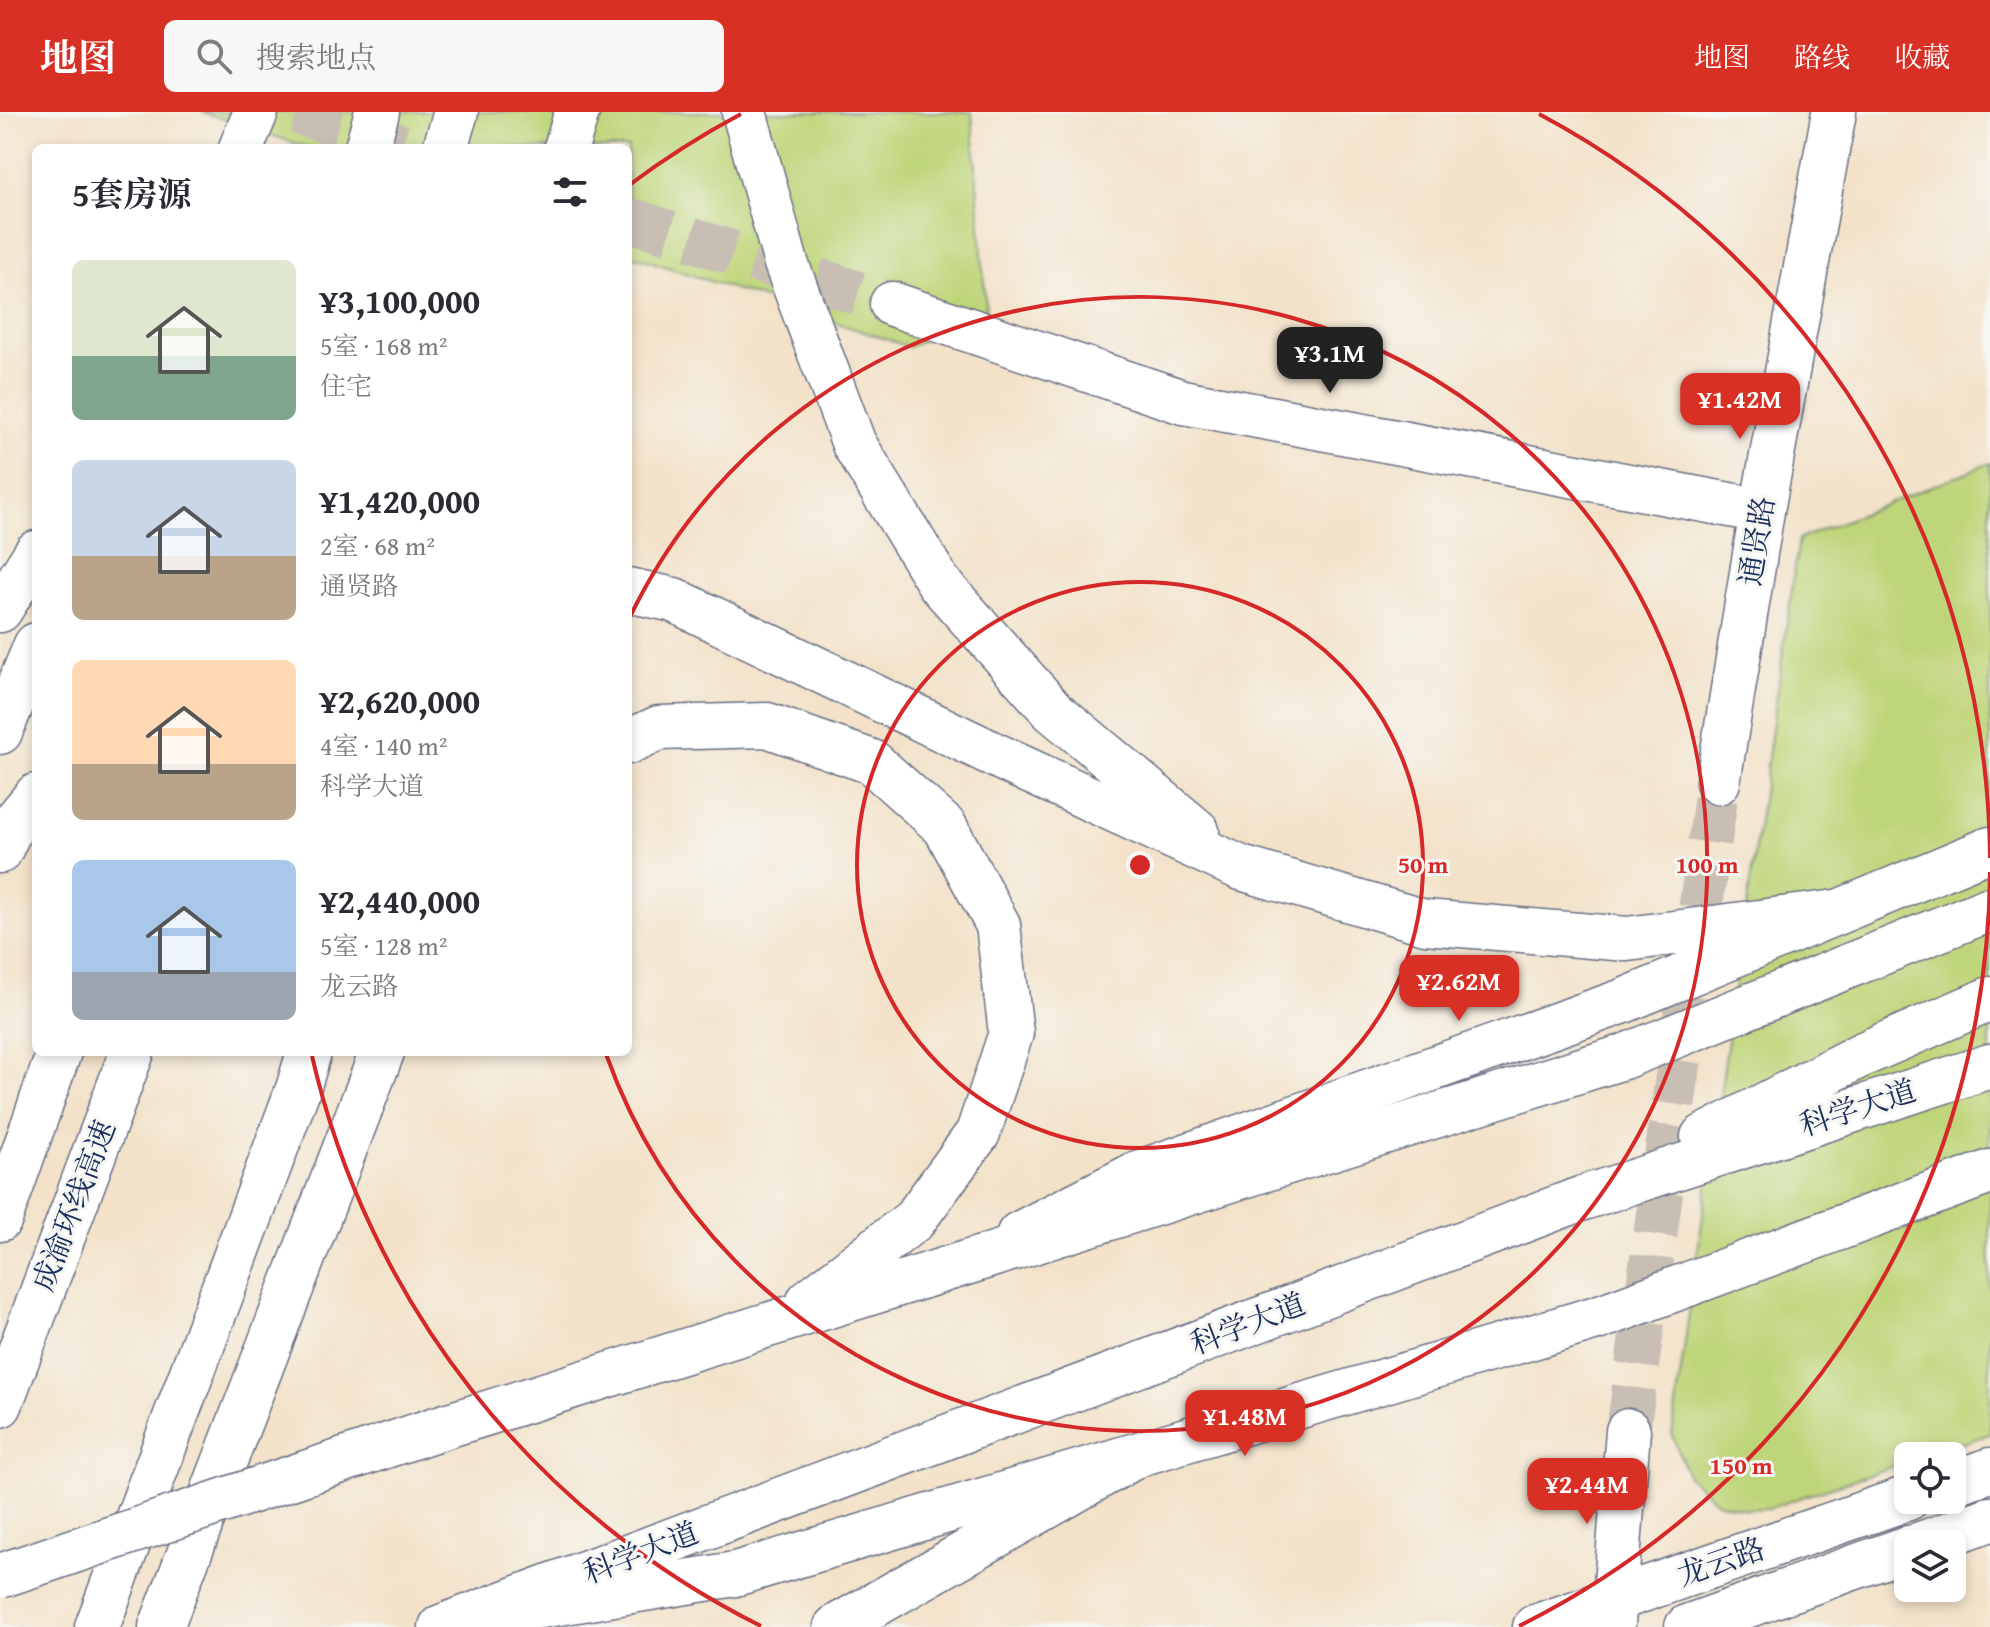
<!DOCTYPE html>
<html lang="zh">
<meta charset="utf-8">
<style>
:root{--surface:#fff;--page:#f7f7f7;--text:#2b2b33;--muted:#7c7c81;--accent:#d93025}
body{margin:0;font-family:"Gentium Book Plus","Noto Serif SC",serif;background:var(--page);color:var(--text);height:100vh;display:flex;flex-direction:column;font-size:30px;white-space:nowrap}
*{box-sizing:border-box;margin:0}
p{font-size:26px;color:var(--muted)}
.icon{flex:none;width:44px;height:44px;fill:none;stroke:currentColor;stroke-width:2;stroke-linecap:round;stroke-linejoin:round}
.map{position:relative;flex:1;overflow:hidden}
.panel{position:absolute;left:32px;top:32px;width:600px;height:912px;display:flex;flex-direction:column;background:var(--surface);border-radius:12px;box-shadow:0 4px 12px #0003}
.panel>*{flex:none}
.fabs{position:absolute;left:1894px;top:1330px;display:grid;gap:16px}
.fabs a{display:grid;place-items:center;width:72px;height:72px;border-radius:12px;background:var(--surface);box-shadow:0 4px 12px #0003;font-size:40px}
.price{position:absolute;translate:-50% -68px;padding:0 18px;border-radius:16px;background:var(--accent);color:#fff;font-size:26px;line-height:52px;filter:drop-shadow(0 2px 4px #0008)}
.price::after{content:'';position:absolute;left:50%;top:48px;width:24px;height:18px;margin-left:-12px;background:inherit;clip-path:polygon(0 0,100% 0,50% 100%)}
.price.on{background:#222;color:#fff}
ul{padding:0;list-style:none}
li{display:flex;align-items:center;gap:24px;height:200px;padding:0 40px}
li span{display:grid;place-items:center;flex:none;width:224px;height:160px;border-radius:12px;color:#555}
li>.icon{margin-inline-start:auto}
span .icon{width:96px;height:96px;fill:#fffc;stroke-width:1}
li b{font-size:34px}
h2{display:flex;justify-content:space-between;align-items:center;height:96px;padding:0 40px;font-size:34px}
header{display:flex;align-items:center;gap:48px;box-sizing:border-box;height:112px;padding:0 40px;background:var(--accent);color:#fff}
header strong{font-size:38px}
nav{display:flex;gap:44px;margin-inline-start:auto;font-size:28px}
.search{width:560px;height:72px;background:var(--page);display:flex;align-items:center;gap:20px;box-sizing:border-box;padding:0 28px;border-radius:12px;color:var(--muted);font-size:30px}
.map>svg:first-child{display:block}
</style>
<header>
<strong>地图</strong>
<div class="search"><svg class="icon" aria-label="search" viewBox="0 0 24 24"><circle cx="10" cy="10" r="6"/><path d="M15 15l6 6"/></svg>搜索地点</div>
<nav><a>地图</a><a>路线</a><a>收藏</a></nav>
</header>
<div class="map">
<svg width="1990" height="1515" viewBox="0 0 1990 1515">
<rect width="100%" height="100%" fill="#f6f6f2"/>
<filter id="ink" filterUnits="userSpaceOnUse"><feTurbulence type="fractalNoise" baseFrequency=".0125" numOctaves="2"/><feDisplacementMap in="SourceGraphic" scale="16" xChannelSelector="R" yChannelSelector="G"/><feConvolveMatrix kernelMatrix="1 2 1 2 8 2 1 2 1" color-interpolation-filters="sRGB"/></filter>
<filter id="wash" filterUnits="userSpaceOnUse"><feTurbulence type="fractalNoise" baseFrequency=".006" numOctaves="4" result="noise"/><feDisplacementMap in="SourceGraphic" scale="32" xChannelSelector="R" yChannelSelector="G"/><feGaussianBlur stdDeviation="1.8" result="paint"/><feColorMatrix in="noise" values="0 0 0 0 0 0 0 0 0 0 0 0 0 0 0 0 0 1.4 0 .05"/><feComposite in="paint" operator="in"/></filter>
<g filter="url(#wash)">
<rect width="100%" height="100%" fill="#f3e2c9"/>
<!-- park -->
<path fill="#bfd579" stroke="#6d826c" stroke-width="2" d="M 202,0 L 972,0 L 986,198 L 909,235 L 628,142 L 628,36 L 310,36 Z
M 1990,351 L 1990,1322 L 1924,1344 L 1908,1344 L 1908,1349 L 1770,1396 L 1746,1397 L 1717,1390 L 1688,1364 L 1672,1322 L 1799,427 Z"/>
</g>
<g filter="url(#ink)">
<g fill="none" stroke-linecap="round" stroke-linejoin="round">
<!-- secondary-tunnel -->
<path stroke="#c8beb4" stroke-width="44" stroke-dasharray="44 22" stroke-linecap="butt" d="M 297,0 L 408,36
M 628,107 L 892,192
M 1628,1319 L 1718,670"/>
<defs>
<path id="secondary" d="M 892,192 L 1183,290 L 1762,399
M 1718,670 L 1762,399 L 1834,0
M 1019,1122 L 1138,1061 L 1621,890 L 1990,737
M 1952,1371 L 1990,1358
M 1921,1432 L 1990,1407
M 516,1498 L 735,1462 L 1600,1205 L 1990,1060
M 1613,1512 L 1628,1319
M 1535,1515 L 1908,1386
M 1687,1515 L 1908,1436"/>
<path id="highway" d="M 744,0 L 786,151 L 854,332 L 939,471 L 1053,599 L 1197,719
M 241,36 L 256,0
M 367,36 L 377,0
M 445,36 L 456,0
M 566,36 L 577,0
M 628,478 L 674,488 L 1014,652 L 1241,756 L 1425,810 L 1627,827 L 1837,800
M 0,498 L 36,441
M 0,620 L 36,533
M 628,630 L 659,616 L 767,613 L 872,650 L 945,715 L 998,813 L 1011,921 L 978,1021 L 914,1108 L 809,1189
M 0,739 L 12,713 L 36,684
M 1703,1025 L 1861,943 L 1990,887
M 0,1107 L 59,940
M 0,1293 L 132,940
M 433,1318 L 1623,945 L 1990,797
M 97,1515 L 298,977 L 309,940
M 161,1515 L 382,940
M 441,1515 L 1583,1086 L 1990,954
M 836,1515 L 1137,1343"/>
</defs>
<!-- secondary casing -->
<use href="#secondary" stroke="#676e83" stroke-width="47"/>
<!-- highway casing -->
<use href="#highway" stroke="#676e83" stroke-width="47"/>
<!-- secondary -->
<use href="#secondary" stroke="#fff" stroke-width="44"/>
<!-- highway -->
<use href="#highway" stroke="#fff" stroke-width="44"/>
<defs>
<path id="highway-bridge" d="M 0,1464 L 433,1318"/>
</defs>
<!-- highway-bridge casing -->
<use href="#highway-bridge" stroke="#676e83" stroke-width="47" stroke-linecap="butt"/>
<!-- highway-bridge -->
<use href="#highway-bridge" stroke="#fff" stroke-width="44"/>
</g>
</g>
<!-- distance rings -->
<g fill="none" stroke="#d62828" stroke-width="4">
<circle cx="1140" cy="753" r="283"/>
<path d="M628 509A567 567 0 1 1 606 942"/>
<path d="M1990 760A850 850 0 0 1 1519 1514M761 1514A850 850 0 0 1 312 944M628 74A850 850 0 0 1 741 2M1539 2A850 850 0 0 1 1990 746"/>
</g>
<g text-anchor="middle" stroke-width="6" stroke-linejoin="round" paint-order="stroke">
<!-- street labels -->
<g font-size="30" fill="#1b2f5e" stroke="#f6f6f2">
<text transform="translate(1757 429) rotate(-81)" y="10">通贤路</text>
<text transform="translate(1858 996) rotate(-18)" y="10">科学大道</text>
<text transform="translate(74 1094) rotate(-69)" y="10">成渝环线高速</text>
<text transform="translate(1248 1212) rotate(-21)" y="10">科学大道</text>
<text transform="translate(641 1441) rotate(-21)" y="10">科学大道</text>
<text transform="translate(1721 1450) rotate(-19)" y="10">龙云路</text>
</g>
</g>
<circle cx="1140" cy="753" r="12" fill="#d62828" stroke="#f6f6f2" stroke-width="4"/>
<g font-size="24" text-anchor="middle" font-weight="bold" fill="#d62828" stroke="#f6f6f2" stroke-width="6" stroke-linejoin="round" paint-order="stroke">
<text x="1423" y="761">50 m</text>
<text x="1707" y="761">100 m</text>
<text x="1741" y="1362">150 m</text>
</g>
</svg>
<div class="fabs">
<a><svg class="icon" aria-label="locate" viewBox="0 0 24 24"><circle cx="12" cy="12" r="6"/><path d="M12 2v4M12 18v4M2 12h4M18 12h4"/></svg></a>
<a><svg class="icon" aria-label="layers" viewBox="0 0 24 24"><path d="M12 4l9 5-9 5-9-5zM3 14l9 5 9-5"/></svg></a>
</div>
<b class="price on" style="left:1330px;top:283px">¥3.1M</b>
<b class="price" style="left:1740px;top:329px">¥1.42M</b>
<b class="price" style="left:1459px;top:911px">¥2.62M</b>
<b class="price" style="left:1245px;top:1346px">¥1.48M</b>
<b class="price" style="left:1587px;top:1414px">¥2.44M</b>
<section class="panel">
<h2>5套房源<svg class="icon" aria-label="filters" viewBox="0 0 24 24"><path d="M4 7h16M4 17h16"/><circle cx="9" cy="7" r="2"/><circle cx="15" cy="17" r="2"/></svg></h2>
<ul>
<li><span style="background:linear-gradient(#dfe7d0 60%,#7fa58c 0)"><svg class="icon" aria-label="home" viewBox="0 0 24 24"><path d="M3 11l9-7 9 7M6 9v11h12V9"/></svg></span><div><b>¥3,100,000</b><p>5室 · 168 m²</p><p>住宅</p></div></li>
<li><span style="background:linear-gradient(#c9d6e8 60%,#b9a48a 0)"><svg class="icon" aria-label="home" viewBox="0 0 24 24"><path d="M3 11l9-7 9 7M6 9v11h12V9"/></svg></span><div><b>¥1,420,000</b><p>2室 · 68 m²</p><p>通贤路</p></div></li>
<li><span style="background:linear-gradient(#ffd9b3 65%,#b9a48a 0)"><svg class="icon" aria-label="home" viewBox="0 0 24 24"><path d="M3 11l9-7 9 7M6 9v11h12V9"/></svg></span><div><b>¥2,620,000</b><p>4室 · 140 m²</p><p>科学大道</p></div></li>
<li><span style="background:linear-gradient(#a9c7e8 70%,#9aa5b1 0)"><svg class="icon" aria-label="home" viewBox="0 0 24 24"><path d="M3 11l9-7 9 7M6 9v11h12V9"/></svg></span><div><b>¥2,440,000</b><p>5室 · 128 m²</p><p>龙云路</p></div></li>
</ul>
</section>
</div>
